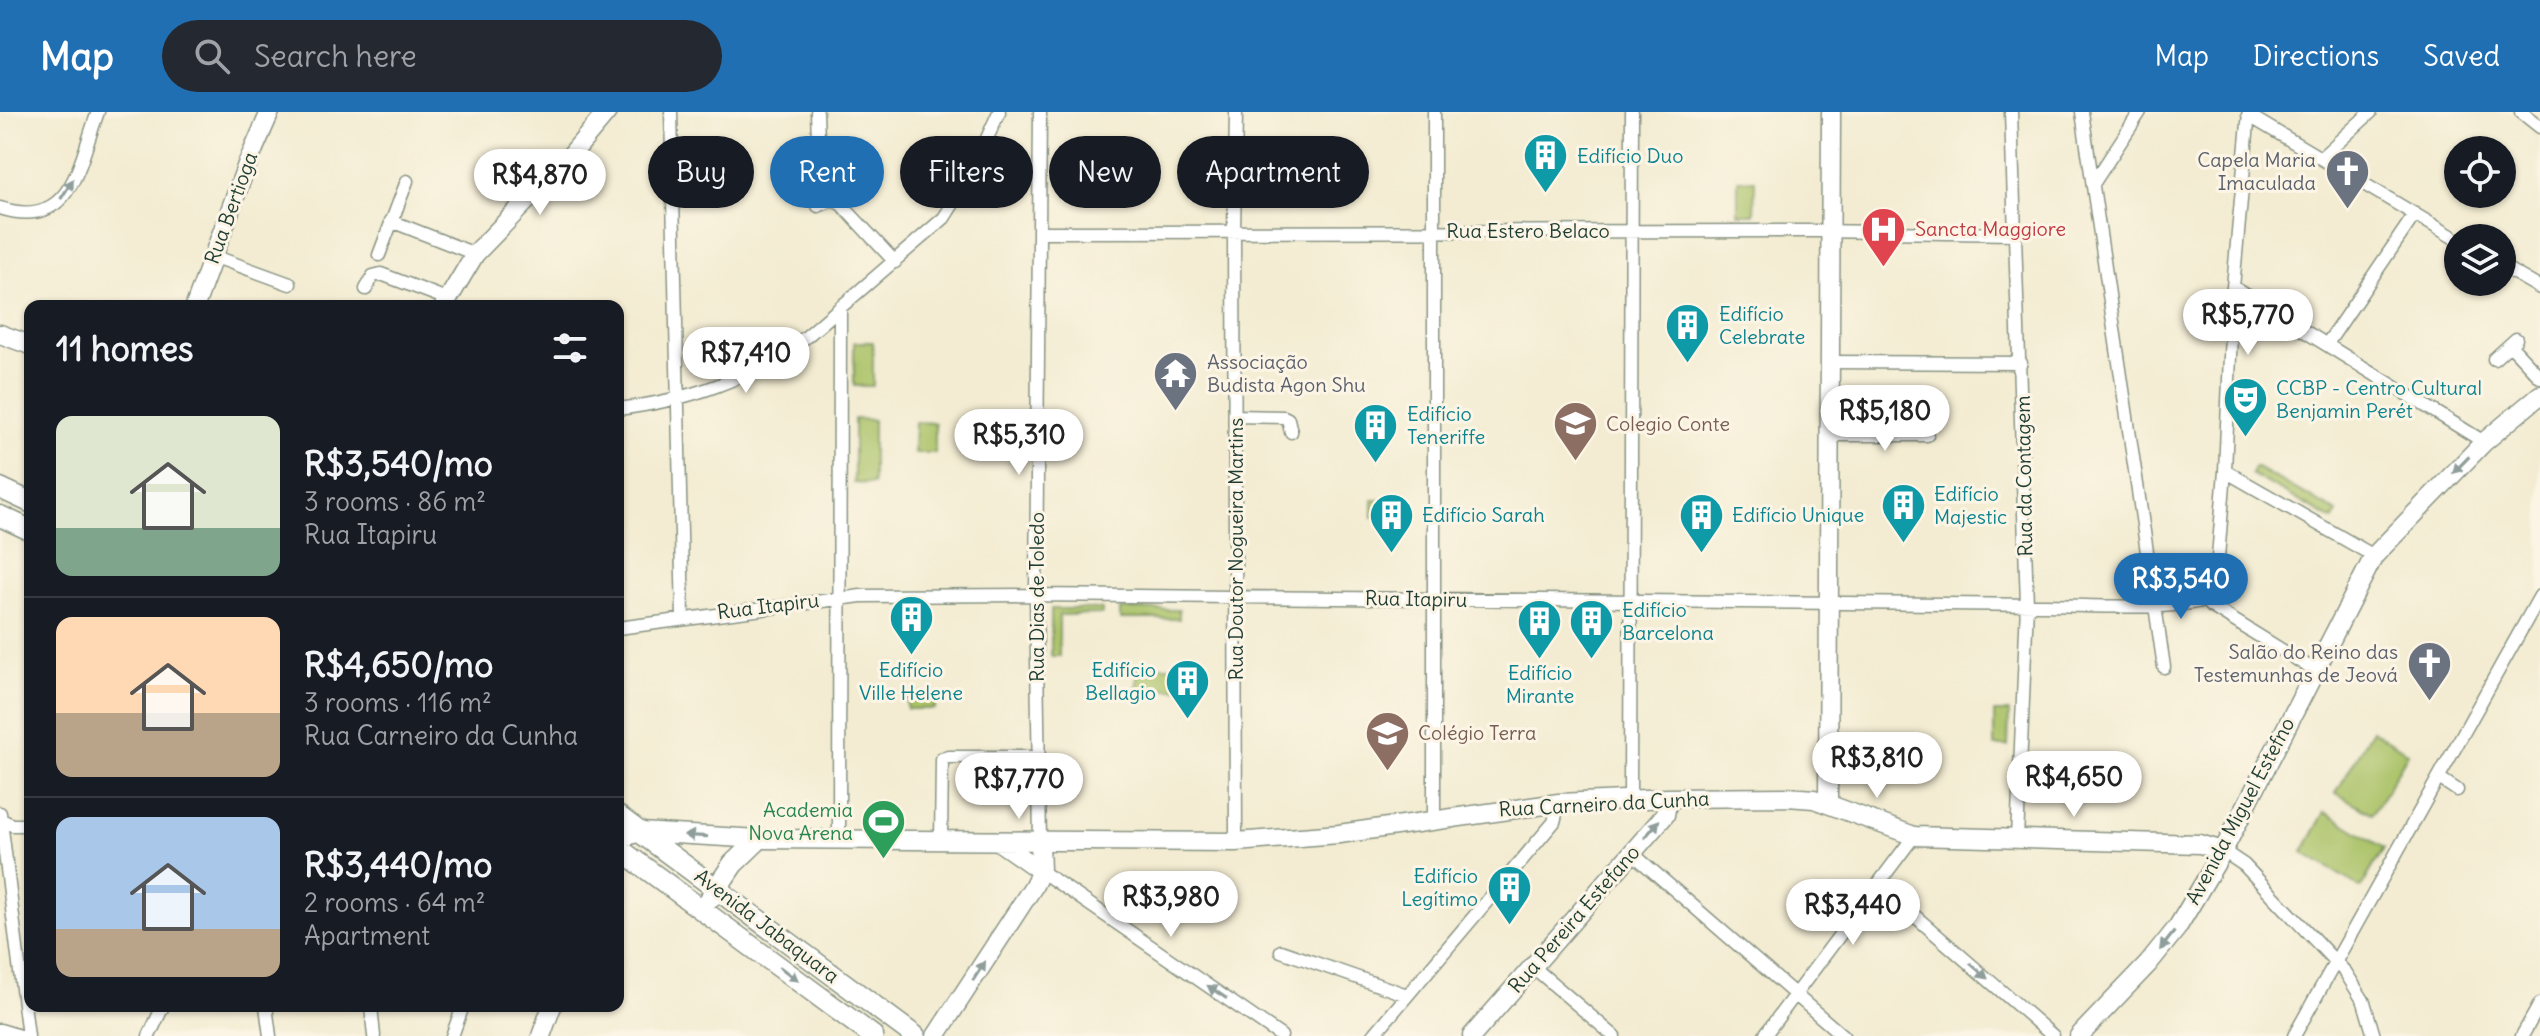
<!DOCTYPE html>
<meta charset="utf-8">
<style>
:root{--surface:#171b24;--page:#242831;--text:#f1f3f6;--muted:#9ea1a6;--line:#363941;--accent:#1f6fb2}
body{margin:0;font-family:Delius,sans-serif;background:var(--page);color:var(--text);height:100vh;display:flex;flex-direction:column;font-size:30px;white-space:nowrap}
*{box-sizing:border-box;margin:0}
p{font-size:26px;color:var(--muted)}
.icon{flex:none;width:44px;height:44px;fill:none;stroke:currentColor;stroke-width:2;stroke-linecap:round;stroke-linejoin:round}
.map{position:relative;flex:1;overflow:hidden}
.details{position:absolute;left:24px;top:188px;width:600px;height:712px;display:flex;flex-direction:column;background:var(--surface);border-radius:16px;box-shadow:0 2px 6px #0004}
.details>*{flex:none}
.guide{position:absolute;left:648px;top:24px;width:760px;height:72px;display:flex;gap:16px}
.buttons{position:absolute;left:2444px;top:24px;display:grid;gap:16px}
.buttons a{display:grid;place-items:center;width:72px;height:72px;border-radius:50%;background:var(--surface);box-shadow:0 2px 6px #0004;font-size:40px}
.price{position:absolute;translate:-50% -68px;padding:0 18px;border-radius:28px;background:#fff;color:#222;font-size:26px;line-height:52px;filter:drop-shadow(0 2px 4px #0008)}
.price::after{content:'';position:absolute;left:50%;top:48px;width:24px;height:18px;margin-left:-12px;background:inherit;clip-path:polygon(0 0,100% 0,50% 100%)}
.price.active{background:var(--accent);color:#fff}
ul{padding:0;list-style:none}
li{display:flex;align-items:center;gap:24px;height:200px;padding:0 32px}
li+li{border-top:2px solid var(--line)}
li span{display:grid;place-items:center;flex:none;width:224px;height:160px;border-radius:16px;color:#555}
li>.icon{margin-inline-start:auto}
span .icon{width:96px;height:96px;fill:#fffc;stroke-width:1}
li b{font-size:34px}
h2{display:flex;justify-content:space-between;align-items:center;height:96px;padding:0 32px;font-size:34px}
.pill{padding:0 28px;border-radius:36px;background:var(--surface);box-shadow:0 2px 6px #0004;font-size:28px;line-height:72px}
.pill.active{background:var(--accent);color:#fff}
header{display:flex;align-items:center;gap:48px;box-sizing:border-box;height:112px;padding:0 40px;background:var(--accent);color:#fff}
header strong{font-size:38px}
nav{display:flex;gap:44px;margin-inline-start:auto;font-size:28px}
.search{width:560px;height:72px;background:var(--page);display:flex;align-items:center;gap:20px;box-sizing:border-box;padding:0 28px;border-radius:44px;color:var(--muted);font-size:30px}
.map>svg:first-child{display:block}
</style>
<header>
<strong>Map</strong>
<div class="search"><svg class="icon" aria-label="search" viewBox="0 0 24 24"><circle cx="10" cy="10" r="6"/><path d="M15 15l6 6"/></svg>Search here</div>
<nav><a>Map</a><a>Directions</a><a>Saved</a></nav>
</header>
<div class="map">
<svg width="2540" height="924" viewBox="0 0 2540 924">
<rect width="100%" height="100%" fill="#fcf5e5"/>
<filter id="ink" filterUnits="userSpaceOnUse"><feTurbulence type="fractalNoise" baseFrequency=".0125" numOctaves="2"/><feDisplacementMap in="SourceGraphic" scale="16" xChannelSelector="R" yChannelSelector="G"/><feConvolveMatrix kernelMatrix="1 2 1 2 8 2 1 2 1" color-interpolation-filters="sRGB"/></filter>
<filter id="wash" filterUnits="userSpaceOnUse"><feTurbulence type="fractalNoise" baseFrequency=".006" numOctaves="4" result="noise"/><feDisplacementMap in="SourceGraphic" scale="32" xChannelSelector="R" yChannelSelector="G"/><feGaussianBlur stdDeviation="1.8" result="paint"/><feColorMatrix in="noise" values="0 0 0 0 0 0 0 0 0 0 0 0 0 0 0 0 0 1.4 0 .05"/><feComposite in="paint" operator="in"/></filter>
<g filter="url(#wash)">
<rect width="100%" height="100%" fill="#f3ecd2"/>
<!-- green -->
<path fill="#aac268" stroke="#64804e" stroke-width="2" d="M 1738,68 L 1755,68 L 1754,102 L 1738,102 Z
M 854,230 L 873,230 L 873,274 L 854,274 Z
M 854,307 L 873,308 L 873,372 L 854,371 Z
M 915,310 L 935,311 L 935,341 L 914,341 Z
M 2255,355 L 2337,400 L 2333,408 L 2251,362 Z
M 1373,388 L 1406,388 L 1405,405 L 1373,405 Z
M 1051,497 L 1102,497 L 1102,502 L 1059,503 L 1059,544 L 1051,544 Z
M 1120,497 L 1179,498 L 1179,507 L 1120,507 Z
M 1577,504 L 1605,504 L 1604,519 L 1577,519 Z
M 1137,554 L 1177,554 L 1177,577 L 1137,577 Z
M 907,581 L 935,581 L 935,597 L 907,597 Z
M 1994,600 L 2009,600 L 2008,634 L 1994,634 Z
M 2372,618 L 2408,641 L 2373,702 L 2336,681 Z
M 2325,700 L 2384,736 L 2361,776 L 2303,740 Z"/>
</g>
<g filter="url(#ink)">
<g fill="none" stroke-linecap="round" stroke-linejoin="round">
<defs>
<path id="street" d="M 671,0 L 683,506
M 817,0 L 818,27
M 1236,0 L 1234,120 L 1236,730
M 1434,0 L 1434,707
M 2011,0 L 2027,493 L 2017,727
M 2082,0 L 2164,555
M 2521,0 L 2540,15
M 2248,3 L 2458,128
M 2321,46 L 2371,0
M 2093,72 L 2140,0
M 818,94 L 832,88 L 841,92 L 895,150
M 0,96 C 73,119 78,52 98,0
M 391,109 L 475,142
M 1040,120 L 1816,119 L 2015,122
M 379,143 L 407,69
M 213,144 L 290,172
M 2502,154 L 2540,176
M 2233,175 L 2484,330
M 366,177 L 373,164 L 381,162 L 447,187
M 2327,232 L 2415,102
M 2510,233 L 2540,265
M 2494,247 L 2516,227
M 1831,250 L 2021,251
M 618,297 C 690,288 747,268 806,225 L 944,106 L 968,68 L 999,0
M 1236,304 L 1284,305 L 1288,307 L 1291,320
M 1831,323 L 1927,323
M 2225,359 L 2374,444
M 2209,493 L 2314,558
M 2214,495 L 2225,359 L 2233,175 L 2249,0
M 618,516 L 861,484 L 1036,483 L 2044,493 C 2086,493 2180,500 2214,485
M 2439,666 L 2457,678
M 1630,687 L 1632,0
M 0,701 L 28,924
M 0,707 L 12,713 L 30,713
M 839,728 L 840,195
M 941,729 L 942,647 L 948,645 L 1039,645
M 1040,730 L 1036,483 L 1040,0
M 2223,739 L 2244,753 L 2346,861 L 2364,890 L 2374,924
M 1632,741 L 1843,924
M 1041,759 L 1281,924
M 1878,772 L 2053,924
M 1281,839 L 1407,883
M 1532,854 L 1614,924
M 266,894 L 270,924
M 371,894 L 374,924
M 0,918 L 20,924
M 149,924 L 163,894
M 452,924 L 463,894
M 1373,924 L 1554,710 L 1559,691
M 1764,924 L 1914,724
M 2294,924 L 2540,484
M 2522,924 L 2540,892"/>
<path id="secondary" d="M 195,194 L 246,55 L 270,0
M 444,194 L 475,142 L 571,43 L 607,0
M 0,222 L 30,233
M 1828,692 L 1831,0
M 618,727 L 640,720 L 759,727 L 1236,730 L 1339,722 L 1559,691 L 1668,686 L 1787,685 L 1814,687 L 1914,724 L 2200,732 L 2223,739
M 998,729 L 1041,759
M 541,924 L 552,894
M 936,924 L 1033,775 L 1041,759 L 1040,730
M 1472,924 L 1665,703 L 1668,686
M 2079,924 L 2148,852 L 2177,816 L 2223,739 L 2374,444 L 2484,330 L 2540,283"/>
<path id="primary" d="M 0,376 L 30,390
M 0,404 L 30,418
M 618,704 L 915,924
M 618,736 L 873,924
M 711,785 L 733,752 L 759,727"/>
</defs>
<!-- street casing -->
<use href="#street" stroke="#899483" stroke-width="15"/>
<!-- secondary casing -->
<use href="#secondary" stroke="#899483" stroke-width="21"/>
<!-- primary casing -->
<use href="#primary" stroke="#899483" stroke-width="23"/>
<!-- street -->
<use href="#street" stroke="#fff" stroke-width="12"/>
<!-- secondary -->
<use href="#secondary" stroke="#fff" stroke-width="18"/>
<!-- primary -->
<use href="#primary" stroke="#fff" stroke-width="20"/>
</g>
<!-- one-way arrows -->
<defs><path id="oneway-solid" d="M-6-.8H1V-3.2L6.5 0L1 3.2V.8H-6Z" transform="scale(2)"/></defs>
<g fill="#8f9e9a">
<use href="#oneway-solid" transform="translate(67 77) rotate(-58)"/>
<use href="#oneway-solid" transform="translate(2461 353) rotate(134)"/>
<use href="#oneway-solid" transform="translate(1652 717) rotate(-50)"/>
<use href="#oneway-solid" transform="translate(696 724) rotate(-177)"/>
<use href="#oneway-solid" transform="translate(2167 829) rotate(128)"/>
<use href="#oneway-solid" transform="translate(979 859) rotate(-57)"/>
<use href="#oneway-solid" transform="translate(1979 859) rotate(41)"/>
<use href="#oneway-solid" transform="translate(789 862) rotate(37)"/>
<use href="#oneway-solid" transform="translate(1217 880) rotate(-146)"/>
</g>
</g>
<!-- icons -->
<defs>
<symbol id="building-pin" viewBox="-11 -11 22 30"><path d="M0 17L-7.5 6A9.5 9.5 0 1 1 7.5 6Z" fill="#0f9aa8" stroke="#fcf5e5"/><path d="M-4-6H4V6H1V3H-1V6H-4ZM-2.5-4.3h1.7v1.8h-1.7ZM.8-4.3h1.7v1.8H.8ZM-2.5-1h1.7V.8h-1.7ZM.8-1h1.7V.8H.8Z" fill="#fff"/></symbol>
<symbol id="church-pin" viewBox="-11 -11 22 30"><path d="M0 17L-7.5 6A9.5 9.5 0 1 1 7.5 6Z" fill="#6b7280" stroke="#fcf5e5"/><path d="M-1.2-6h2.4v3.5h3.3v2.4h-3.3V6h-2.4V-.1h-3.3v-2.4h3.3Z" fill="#fff"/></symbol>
<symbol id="hospital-pin" viewBox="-11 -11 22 30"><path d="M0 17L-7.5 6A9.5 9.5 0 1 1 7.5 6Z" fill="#e0444e" stroke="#fcf5e5"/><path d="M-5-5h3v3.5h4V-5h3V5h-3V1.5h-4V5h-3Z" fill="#fff"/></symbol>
<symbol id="temple-pin" viewBox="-11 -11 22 30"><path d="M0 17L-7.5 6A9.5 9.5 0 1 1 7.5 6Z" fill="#6b7280" stroke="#fcf5e5"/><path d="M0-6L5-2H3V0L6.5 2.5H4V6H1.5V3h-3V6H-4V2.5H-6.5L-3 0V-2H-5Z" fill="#fff"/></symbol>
<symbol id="theatre-pin" viewBox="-11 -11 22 30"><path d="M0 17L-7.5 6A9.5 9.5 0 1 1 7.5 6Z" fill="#0f9aa8" stroke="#fcf5e5"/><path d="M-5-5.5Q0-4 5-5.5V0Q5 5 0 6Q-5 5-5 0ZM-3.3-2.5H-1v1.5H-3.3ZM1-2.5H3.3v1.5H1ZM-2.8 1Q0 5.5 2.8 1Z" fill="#fff"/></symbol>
<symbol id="school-pin" viewBox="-11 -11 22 30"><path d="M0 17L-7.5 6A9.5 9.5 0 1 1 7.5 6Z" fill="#8d6e63" stroke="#fcf5e5"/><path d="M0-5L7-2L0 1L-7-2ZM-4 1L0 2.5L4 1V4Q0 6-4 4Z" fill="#fff"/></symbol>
<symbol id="stadium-pin" viewBox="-11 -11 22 30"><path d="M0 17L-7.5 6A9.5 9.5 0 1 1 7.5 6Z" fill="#2e9e5b" stroke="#fcf5e5"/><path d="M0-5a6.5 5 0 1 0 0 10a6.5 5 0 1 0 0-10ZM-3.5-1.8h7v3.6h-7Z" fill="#fff"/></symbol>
</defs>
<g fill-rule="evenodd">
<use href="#building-pin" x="1520" y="18" width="51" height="69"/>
<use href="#church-pin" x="2322" y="34" width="51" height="69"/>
<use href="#hospital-pin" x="1858" y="92" width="51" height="69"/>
<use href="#building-pin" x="1662" y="188" width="51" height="69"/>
<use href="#temple-pin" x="1150" y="236" width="51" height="69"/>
<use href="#theatre-pin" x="2220" y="262" width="51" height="69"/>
<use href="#school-pin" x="1550" y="286" width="51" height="69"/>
<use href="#building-pin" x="1350" y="288" width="51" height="69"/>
<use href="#building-pin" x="1878" y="368" width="51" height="69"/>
<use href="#building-pin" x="1366" y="378" width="51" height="69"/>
<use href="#building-pin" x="1676" y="378" width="51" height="69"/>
<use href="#building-pin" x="886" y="480" width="51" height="69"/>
<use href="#building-pin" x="1514" y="484" width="51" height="69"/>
<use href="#building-pin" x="1566" y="484" width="51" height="69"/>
<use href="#church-pin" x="2404" y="526" width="51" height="69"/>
<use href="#building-pin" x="1162" y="544" width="51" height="69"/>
<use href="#school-pin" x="1362" y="596" width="51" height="69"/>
<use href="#stadium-pin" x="858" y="684" width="51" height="69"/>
<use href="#building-pin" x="1484" y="750" width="51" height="69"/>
</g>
<g text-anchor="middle" stroke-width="6" stroke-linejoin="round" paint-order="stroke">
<!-- culture labels -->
<g font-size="20" fill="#0d838f" stroke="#fcf5e5" text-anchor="start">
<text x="1577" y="51">Edifício Duo</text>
<text x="1719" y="209">Edifício<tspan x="1719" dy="23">Celebrate</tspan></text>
<text x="2276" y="283">CCBP - Centro Cultural<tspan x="2276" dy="23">Benjamin Perét</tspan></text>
<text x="1407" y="309">Edifício<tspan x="1407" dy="23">Teneriffe</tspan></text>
<text x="1934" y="389">Edifício<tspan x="1934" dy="23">Majestic</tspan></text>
<text x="1422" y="410">Edifício Sarah</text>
<text x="1732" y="410">Edifício Unique</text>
<text x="1622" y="505">Edifício<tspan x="1622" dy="23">Barcelona</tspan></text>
<text x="911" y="565" text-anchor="middle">Edifício<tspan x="911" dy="23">Ville Helene</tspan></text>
<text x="1156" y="565" text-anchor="end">Edifício<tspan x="1156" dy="23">Bellagio</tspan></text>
<text x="1540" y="568" text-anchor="middle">Edifício<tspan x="1540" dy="23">Mirante</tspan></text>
<text x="1478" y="771" text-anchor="end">Edifício<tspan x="1478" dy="23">Legítimo</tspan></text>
</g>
<!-- worship labels -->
<g font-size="20" fill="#5b616d" stroke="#fcf5e5" text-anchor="end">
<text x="2316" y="55">Capela Maria<tspan x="2316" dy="23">Imaculada</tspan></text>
<text x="1207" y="257" text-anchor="start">Associação<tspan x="1207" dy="23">Budista Agon Shu</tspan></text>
<text x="2398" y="547">Salão do Reino das<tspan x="2398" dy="23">Testemunhas de Jeová</tspan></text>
</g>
<!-- street labels -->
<g font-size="20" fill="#1f3d34" stroke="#fcf5e5">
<text transform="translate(231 96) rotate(-70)" y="7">Rua Bertioga</text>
<text x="1528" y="126">Rua Estero Belaco</text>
<text transform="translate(2024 364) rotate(-91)" y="7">Rua da Contagem</text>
<text transform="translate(1236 437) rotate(-90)" y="7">Rua Doutor Nogueira Martins</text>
<text transform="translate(1037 485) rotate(-90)" y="7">Rua Dias de Toledo</text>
<text transform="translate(1416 487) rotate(1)" y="7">Rua Itapiru</text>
<text transform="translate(768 494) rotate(-7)" y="7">Rua Itapiru</text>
<text transform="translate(1604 692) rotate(-3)" y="7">Rua Carneiro da Cunha</text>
<text transform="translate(2240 699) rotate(-62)" y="7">Avenida Miguel Estefno</text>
<text transform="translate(1574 807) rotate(-49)" y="7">Rua Pereira Estefano</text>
<text transform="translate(767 814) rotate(37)" y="7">Avenida Jabaquara</text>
</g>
<!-- health labels -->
<g font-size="20" fill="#be3a42" stroke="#fcf5e5" text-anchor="start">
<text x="1915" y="124">Sancta Maggiore</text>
</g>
<!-- education labels -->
<g font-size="20" fill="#785e54" stroke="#fcf5e5" text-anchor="start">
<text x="1606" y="319">Colegio Conte</text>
<text x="1418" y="628">Colégio Terra</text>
</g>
<!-- leisure labels -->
<g font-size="20" fill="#27864d" stroke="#fcf5e5" text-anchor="end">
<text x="853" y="705">Academia<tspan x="853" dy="23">Nova Arena</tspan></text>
</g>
</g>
</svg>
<div class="buttons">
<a><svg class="icon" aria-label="locate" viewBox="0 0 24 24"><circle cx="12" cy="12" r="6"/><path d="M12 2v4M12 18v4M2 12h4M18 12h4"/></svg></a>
<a><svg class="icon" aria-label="layers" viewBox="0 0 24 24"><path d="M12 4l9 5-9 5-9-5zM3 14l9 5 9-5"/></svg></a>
</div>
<b class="price" style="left:540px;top:105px">R$4,870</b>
<b class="price" style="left:2248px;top:245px">R$5,770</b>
<b class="price" style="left:746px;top:283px">R$7,410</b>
<b class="price" style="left:1885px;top:341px">R$5,180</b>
<b class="price" style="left:1019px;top:365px">R$5,310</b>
<b class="price active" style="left:2181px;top:509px">R$3,540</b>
<b class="price" style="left:1877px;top:688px">R$3,810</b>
<b class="price" style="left:2074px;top:707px">R$4,650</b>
<b class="price" style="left:1019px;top:709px">R$7,770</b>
<b class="price" style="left:1171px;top:827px">R$3,980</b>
<b class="price" style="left:1853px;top:835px">R$3,440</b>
<div class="guide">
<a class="pill">Buy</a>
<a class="pill active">Rent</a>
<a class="pill">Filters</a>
<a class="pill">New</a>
<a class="pill">Apartment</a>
</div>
<section class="details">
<h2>11 homes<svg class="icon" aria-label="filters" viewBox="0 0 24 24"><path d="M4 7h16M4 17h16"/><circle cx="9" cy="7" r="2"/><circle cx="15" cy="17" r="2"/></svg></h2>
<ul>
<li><span style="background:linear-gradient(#dfe7d0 70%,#7fa58c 0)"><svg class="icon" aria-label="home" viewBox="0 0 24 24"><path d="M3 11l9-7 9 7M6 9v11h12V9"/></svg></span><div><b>R$3,540/mo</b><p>3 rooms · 86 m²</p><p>Rua Itapiru</p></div></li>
<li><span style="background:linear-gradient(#ffd9b3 60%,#b9a48a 0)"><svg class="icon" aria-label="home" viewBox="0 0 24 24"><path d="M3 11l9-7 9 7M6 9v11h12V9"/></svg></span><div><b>R$4,650/mo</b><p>3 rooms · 116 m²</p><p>Rua Carneiro da Cunha</p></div></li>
<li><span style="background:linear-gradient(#a9c7e8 70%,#b9a48a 0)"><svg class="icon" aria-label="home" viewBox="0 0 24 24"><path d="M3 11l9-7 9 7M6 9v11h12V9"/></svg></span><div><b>R$3,440/mo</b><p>2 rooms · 64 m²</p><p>Apartment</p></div></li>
</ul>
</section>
</div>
